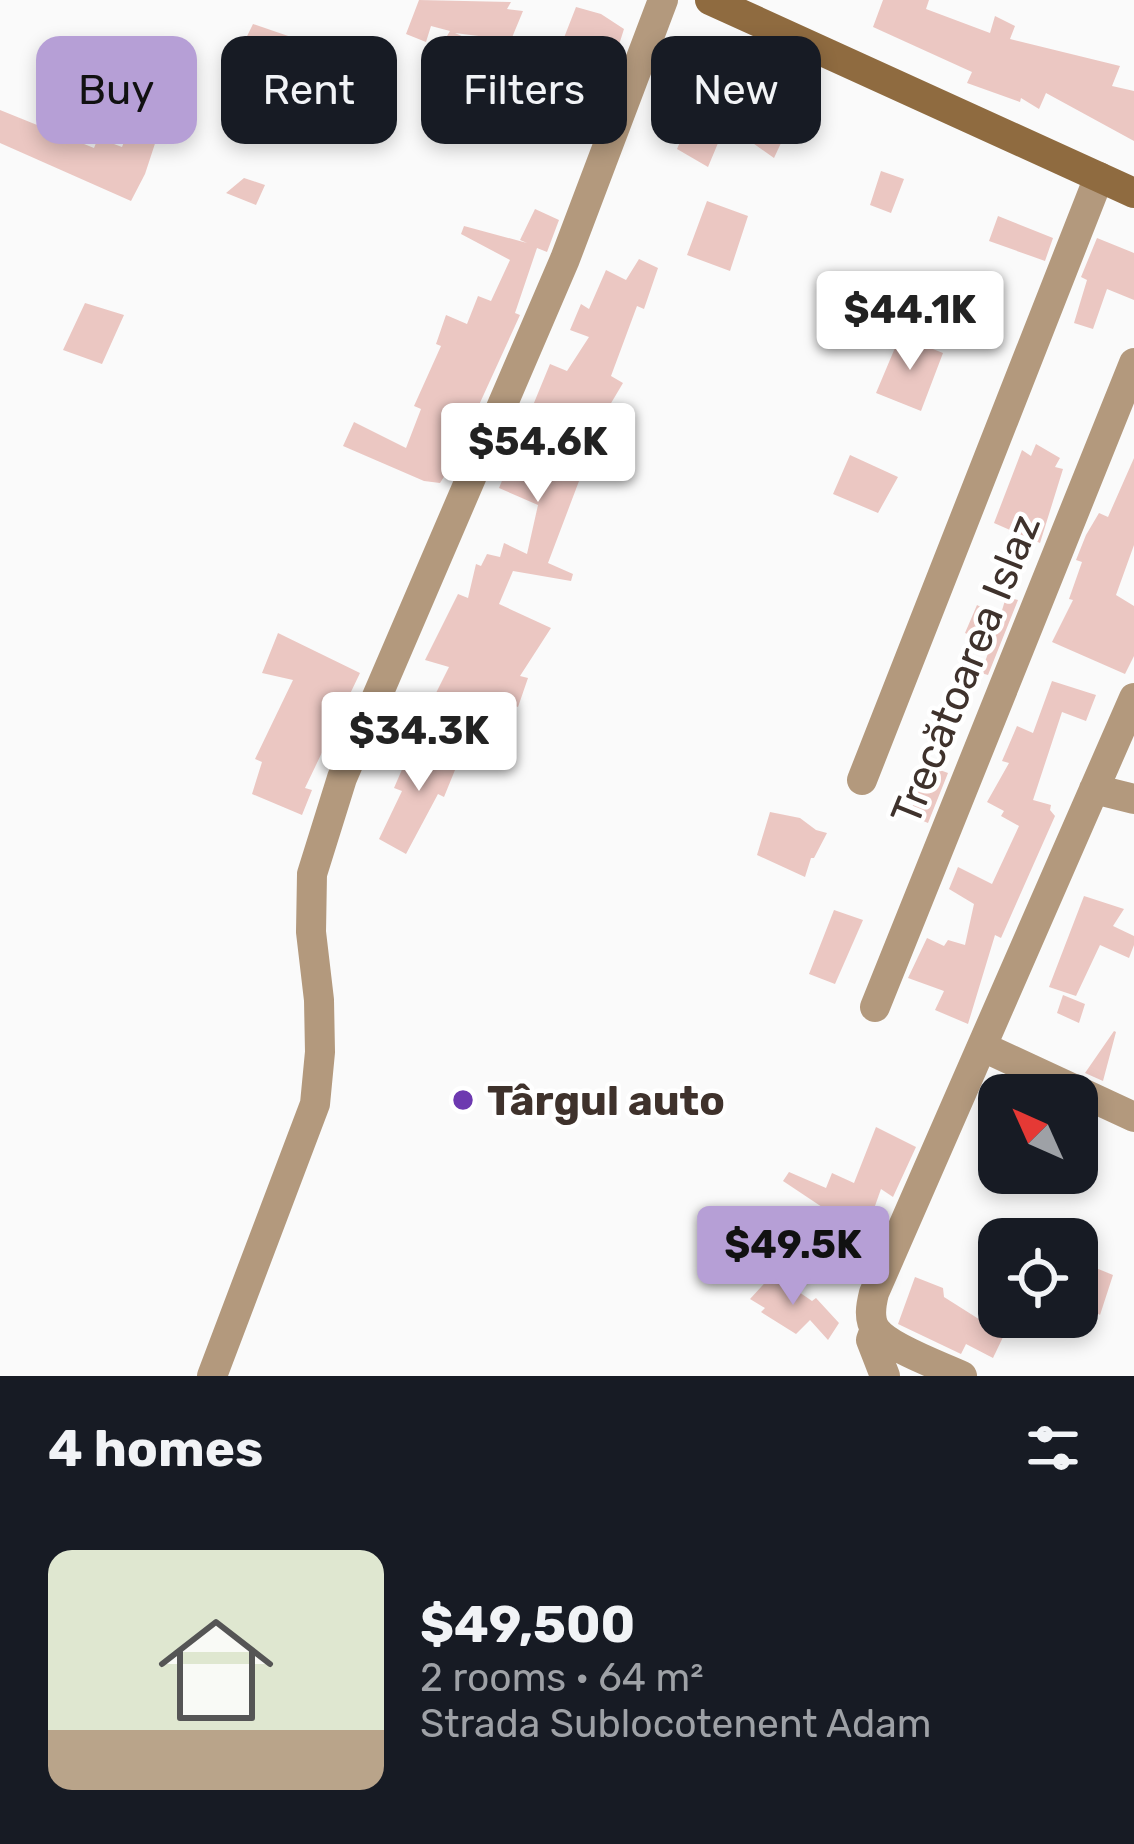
<!DOCTYPE html>
<meta charset="utf-8">
<style>
:root{--surface:#171b24;--page:#242831;--text:#f1f3f6;--muted:#9ea1a6;--line:#363941;--accent:#b69fd6}
body{margin:0;font-family:Rubik,sans-serif;background:var(--page);color:var(--text);height:100vh;display:flex;flex-direction:column;font-size:45px;white-space:nowrap}
*{box-sizing:border-box;margin:0}
p{font-size:39px;color:var(--muted)}
.icon{flex:none;width:66px;height:66px;fill:none;stroke:currentColor;stroke-width:2;stroke-linecap:round;stroke-linejoin:round}
.map{position:relative;height:1376px;overflow:hidden}
.sheet{display:flex;flex-direction:column;background:var(--surface);flex:1}
.sheet>*{flex:none}
.hud{position:absolute;left:36px;top:36px;width:1062px;height:108px;display:flex;gap:24px}
.needle{width:78px;rotate:315deg}
.tools{position:absolute;left:978px;top:1074px;display:grid;gap:24px}
.tools a{display:grid;place-items:center;width:120px;height:120px;border-radius:24px;background:var(--surface);box-shadow:0 6px 18px #0003;font-size:60px}
.price{position:absolute;translate:-50% -102px;padding:0 27px;border-radius:12px;background:#fff;color:#222;font-size:39px;line-height:78px;filter:drop-shadow(0 3px 6px #0008)}
.price::after{content:'';position:absolute;left:50%;top:72px;width:36px;height:27px;margin-left:-18px;background:inherit;clip-path:polygon(0 0,100% 0,50% 100%)}
.price.active{background:var(--accent);color:#111}
ul{padding:0;list-style:none}
li{display:flex;align-items:center;gap:36px;height:300px;padding:0 48px}
li+li{border-top:3px solid var(--line)}
li span{display:grid;place-items:center;flex:none;width:336px;height:240px;border-radius:24px;color:#555}
li>.icon{margin-inline-start:auto}
span .icon{width:144px;height:144px;fill:#fffc;stroke-width:1}
li b{font-size:51px}
h2{display:flex;justify-content:space-between;align-items:center;height:144px;padding:0 48px;font-size:51px}
.chip{padding:0 42px;border-radius:24px;background:var(--surface);box-shadow:0 6px 18px #0003;font-size:42px;line-height:108px}
.chip.active{background:var(--accent);color:#111}
.map>svg:first-child{display:block}
</style>
<div class="map">
<svg width="1134" height="1376" viewBox="0 0 1134 1376">
<rect width="100%" height="100%" fill="#fafafa"/>
<!-- building -->
<path fill="#ebc7c2" d="M 419,0 L 511,2 L 507,9 L 523,11 L 511,40 L 455,33 L 584,92 L 579,106 L 521,85 L 486,138 L 498,76 L 444,41 L 450,31 L 431,26 L 426,42 L 406,34 Z
M 883,0 L 929,0 L 926,9 L 990,33 L 995,16 L 1015,26 L 1010,39 L 1120,66 L 1112,86 L 1134,91 L 1134,141 L 1046,93 L 1039,109 L 1021,98 L 1020,102 L 967,83 L 972,72 L 873,27 Z
M 576,7 L 601,14 L 624,29 L 616,54 L 587,45 L 586,52 L 560,48 Z
M 253,24 L 294,38 L 275,97 L 283,101 L 265,144 L 245,136 L 247,131 L 232,122 L 236,108 L 230,106 L 239,77 L 229,73 Z
M 681,50 L 759,83 L 760,79 L 803,96 L 774,158 L 726,124 L 708,167 L 677,149 L 696,104 L 665,89 Z
M 134,69 L 165,80 L 159,96 L 169,101 L 145,174 L 131,201 L 0,143 L 0,110 L 94,148 L 98,138 L 122,147 L 139,103 L 123,93 Z
M 881,171 L 904,179 L 891,213 L 870,205 Z
M 244,178 L 265,185 L 256,205 L 226,193 Z
M 707,201 L 748,216 L 730,271 L 687,255 Z
M 535,209 L 559,220 L 547,252 L 537,248 L 515,313 L 520,315 L 463,440 L 464,445 L 440,483 L 424,481 L 343,446 L 354,422 L 406,448 L 421,409 L 414,406 L 441,346 L 436,344 L 446,315 L 467,324 L 478,296 L 491,301 L 510,260 L 461,234 L 464,226 L 527,243 L 520,240 Z
M 998,216 L 1053,238 L 1045,261 L 989,241 Z
M 1097,238 L 1134,253 L 1134,300 L 1107,289 L 1093,329 L 1074,323 L 1087,280 L 1081,277 Z
M 639,259 L 658,268 L 644,309 L 637,306 L 611,376 L 623,383 L 604,415 L 548,563 L 573,574 L 571,581 L 513,571 L 499,604 L 551,628 L 520,676 L 528,678 L 518,707 L 483,696 L 481,711 L 467,707 L 463,718 L 429,707 L 449,667 L 425,660 L 458,594 L 468,598 L 476,564 L 481,566 L 487,554 L 500,557 L 504,543 L 527,554 L 538,505 L 499,488 L 550,364 L 567,371 L 589,337 L 570,330 L 581,304 L 589,309 L 606,270 L 626,280 Z
M 85,303 L 124,315 L 102,364 L 63,350 Z
M 900,336 L 943,353 L 921,411 L 876,393 Z
M 1036,444 L 1060,458 L 1055,467 L 1063,469 L 1040,543 L 994,523 L 1022,450 L 1031,456 Z
M 850,455 L 898,477 L 878,513 L 833,494 Z
M 1134,458 L 1134,545 L 1116,595 L 1134,606 L 1134,656 L 1125,674 L 1052,642 L 1073,600 L 1069,599 L 1082,562 L 1076,560 L 1086,535 L 1099,513 L 1108,517 Z
M 1006,597 L 1018,600 L 988,675 L 981,673 L 991,645 L 965,633 L 977,605 L 1000,617 Z
M 278,633 L 360,673 L 305,788 L 312,790 L 302,815 L 252,794 L 262,762 L 255,759 L 293,680 L 262,673 Z
M 1052,681 L 1096,695 L 1086,721 L 1062,712 L 1033,800 L 1051,805 L 1050,810 L 1055,816 L 1001,938 L 995,935 L 968,1024 L 935,1010 L 944,991 L 908,978 L 927,938 L 944,946 L 948,940 L 965,945 L 974,904 L 949,889 L 958,867 L 992,884 L 1019,826 L 1001,816 L 1004,811 L 987,802 L 1009,763 L 1002,761 L 1017,726 L 1033,733 Z
M 459,733 L 468,738 L 444,797 L 438,794 L 406,854 L 379,839 L 402,791 L 394,788 L 410,751 L 438,766 Z
M 929,766 L 948,773 L 928,823 L 909,815 Z
M 770,812 L 800,818 L 816,830 L 827,833 L 814,858 L 811,858 L 805,877 L 757,855 Z
M 1084,896 L 1124,909 L 1113,926 L 1134,936 L 1134,945 L 1129,958 L 1100,945 L 1076,996 L 1049,987 Z
M 834,910 L 863,920 L 835,984 L 809,974 Z
M 1063,995 L 1085,1004 L 1079,1023 L 1057,1013 Z
M 1114,1031 L 1116,1032 L 1103,1081 L 1085,1073 Z
M 876,1127 L 916,1147 L 893,1197 L 881,1189 L 854,1265 L 810,1249 L 825,1209 L 783,1181 L 789,1172 L 826,1188 L 832,1173 L 854,1183 Z
M 1091,1266 L 1113,1275 L 1100,1315 L 1077,1299 Z
M 773,1274 L 812,1301 L 816,1298 L 839,1323 L 828,1340 L 810,1320 L 796,1334 L 761,1312 L 765,1308 L 750,1299 Z
M 915,1277 L 943,1288 L 944,1297 L 1004,1335 L 993,1358 L 966,1344 L 961,1354 L 898,1324 Z"/>
<g fill="none" stroke-linecap="round" stroke-linejoin="round">
<!-- minor -->
<path stroke="#b3997d" stroke-width="30" d="M 862,780 L 1099,177
M 1094,789 L 1134,799
M 875,1007 L 1134,363
M 983,1047 L 1134,1117
M 875,1329 L 871,1340 L 885,1376
M 212,1376 L 315,1104 L 320,1052 L 319,1000 L 311,932 L 312,874 L 342,778 L 565,259 L 663,0
M 962,1376 C 941,1366 889,1348 876,1330 C 868,1319 871,1305 874,1293 L 1134,698"/>
<!-- secondary -->
<path stroke="#8f6b40" stroke-width="30" d="M 710,0 L 1134,193"/>
</g>
<!-- markers -->
<circle fill="#6d39b0" stroke="#fff" stroke-width="4.5" cx="463" cy="1100" r="12"/>
<g text-anchor="middle" stroke-width="9" stroke-linejoin="round" paint-order="stroke">
<!-- street labels -->
<g font-size="42" fill="#3f322c" stroke="#fff">
<text transform="translate(965 669) rotate(-68)" y="15">Trecătoarea Islaz</text>
</g>
<!-- poi labels -->
<g font-size="42" font-weight="bold" fill="#3f322c" stroke="#fff" text-anchor="start">
<text x="487" y="1115">Târgul auto</text>
</g>
</g>
</svg>
<div class="tools">
<a><svg class="needle" viewBox="-14 -14 28 28"><path d="M0-13l5 13h-10z" fill="#e53935"/><path d="M0 13l5-13h-10z" fill="#9ea1a6"/></svg></a>
<a><svg class="icon" aria-label="locate" viewBox="0 0 24 24"><circle cx="12" cy="12" r="6"/><path d="M12 2v4M12 18v4M2 12h4M18 12h4"/></svg></a>
</div>
<b class="price" style="left:910px;top:373px">$44.1K</b>
<b class="price" style="left:538px;top:505px">$54.6K</b>
<b class="price" style="left:419px;top:794px">$34.3K</b>
<b class="price active" style="left:793px;top:1308px">$49.5K</b>
<div class="hud">
<a class="chip active">Buy</a>
<a class="chip">Rent</a>
<a class="chip">Filters</a>
<a class="chip">New</a>
</div>
</div>
<section class="sheet">
<h2>4 homes<svg class="icon" aria-label="filters" viewBox="0 0 24 24"><path d="M4 7h16M4 17h16"/><circle cx="9" cy="7" r="2"/><circle cx="15" cy="17" r="2"/></svg></h2>
<ul>
<li><span style="background:linear-gradient(#dfe7d0 75%,#b9a48a 0)"><svg class="icon" aria-label="home" viewBox="0 0 24 24"><path d="M3 11l9-7 9 7M6 9v11h12V9"/></svg></span><div><b>$49,500</b><p>2 rooms · 64 m²</p><p>Strada Sublocotenent Adam</p></div></li>
</ul>
</section>
